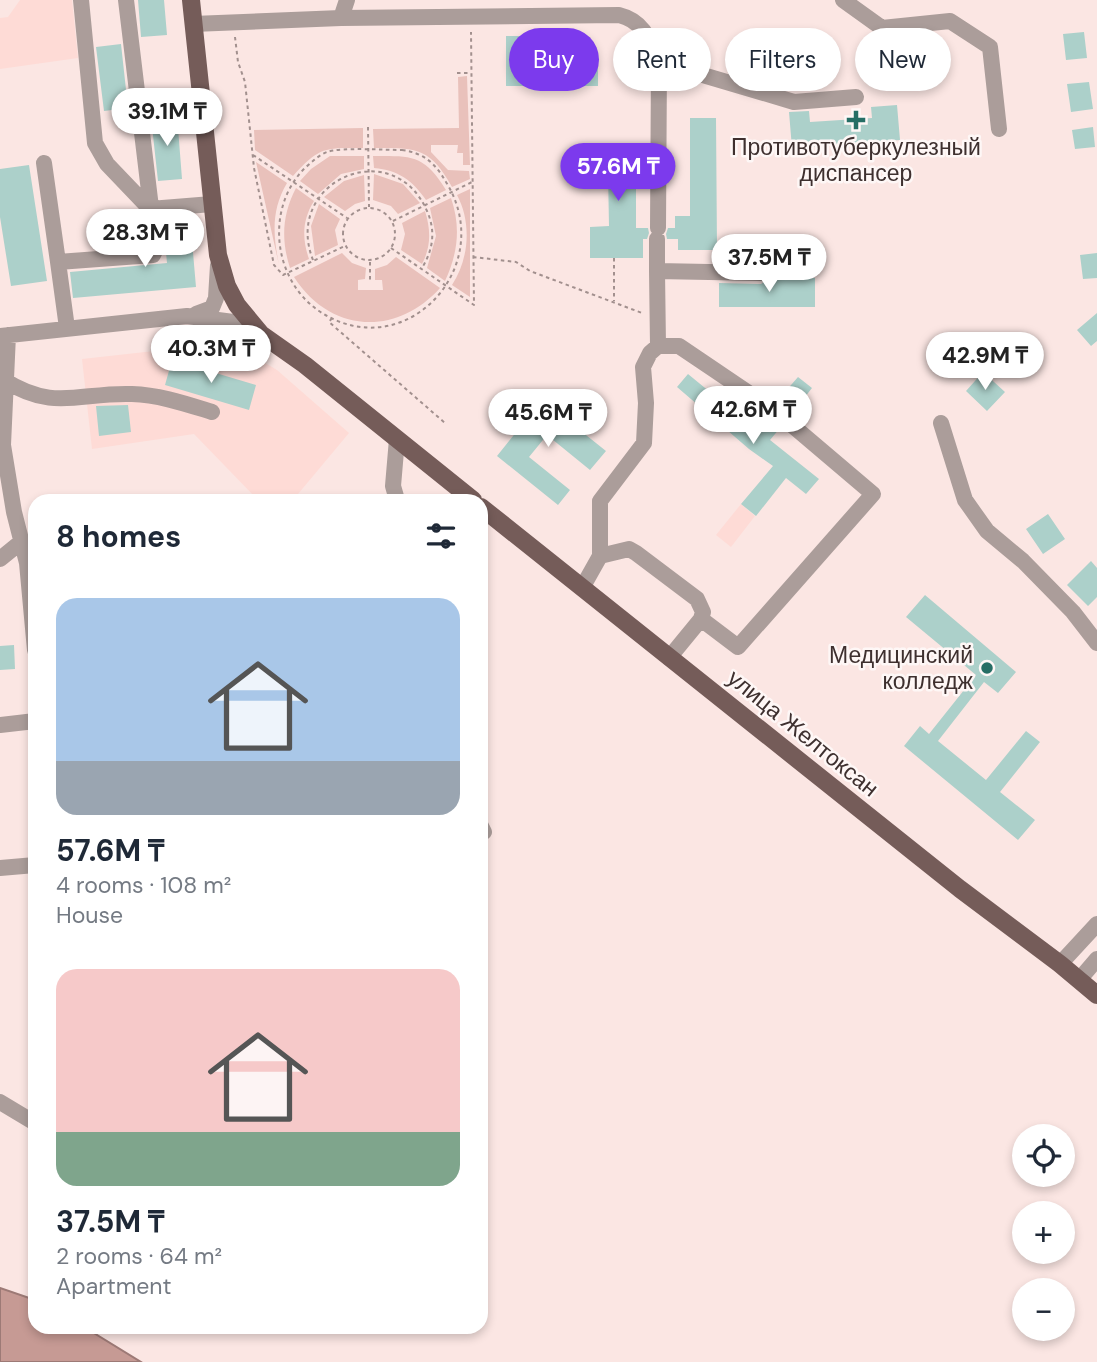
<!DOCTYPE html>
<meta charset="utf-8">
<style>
:root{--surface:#fff;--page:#f2f2f3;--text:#1f2937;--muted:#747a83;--accent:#7c3aed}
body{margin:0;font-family:"DM Sans",sans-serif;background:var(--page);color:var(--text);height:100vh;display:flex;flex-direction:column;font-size:26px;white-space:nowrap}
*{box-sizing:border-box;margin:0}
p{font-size:23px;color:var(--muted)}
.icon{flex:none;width:38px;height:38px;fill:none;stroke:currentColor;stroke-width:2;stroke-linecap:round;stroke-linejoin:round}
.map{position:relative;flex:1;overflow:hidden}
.sheet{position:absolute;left:28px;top:494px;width:460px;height:840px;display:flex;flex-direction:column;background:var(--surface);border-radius:21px;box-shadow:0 4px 10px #0003}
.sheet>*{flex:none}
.hud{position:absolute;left:509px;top:28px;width:481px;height:63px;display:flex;gap:14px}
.tools{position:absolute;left:1012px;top:1124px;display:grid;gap:14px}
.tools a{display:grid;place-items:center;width:63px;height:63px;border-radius:50%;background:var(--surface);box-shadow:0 4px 10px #0003;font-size:35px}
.price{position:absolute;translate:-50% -60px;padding:0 16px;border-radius:24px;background:#fff;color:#222;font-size:23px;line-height:46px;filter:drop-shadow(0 2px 4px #0008)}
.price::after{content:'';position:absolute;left:50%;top:42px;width:21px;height:16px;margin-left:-10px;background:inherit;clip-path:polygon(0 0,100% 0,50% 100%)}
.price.selected{background:var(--accent);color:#fff}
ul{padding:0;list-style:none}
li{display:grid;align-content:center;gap:14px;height:371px;padding:0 28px}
li span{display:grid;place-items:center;height:217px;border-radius:21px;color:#555}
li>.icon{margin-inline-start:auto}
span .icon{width:126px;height:126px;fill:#fffc;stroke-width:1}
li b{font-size:30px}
h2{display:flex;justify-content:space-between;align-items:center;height:84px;padding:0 28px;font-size:30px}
.chip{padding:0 24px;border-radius:32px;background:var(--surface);box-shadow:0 4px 10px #0003;font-size:24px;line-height:63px}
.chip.selected{background:var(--accent);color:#fff}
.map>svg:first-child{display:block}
</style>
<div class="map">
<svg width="1097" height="1362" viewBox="0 0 1097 1362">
<rect width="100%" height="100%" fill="#fbe6e3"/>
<!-- built -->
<path fill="#fedbd6" d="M 20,0 L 72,0 L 78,58 L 0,69 L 0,18 L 8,17 Z
M 225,339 L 277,370 L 349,433 L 293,500 L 258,500 L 194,434 L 92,449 L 82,359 L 154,351 L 173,342 Z
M 741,504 L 755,516 L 731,547 L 716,535 Z"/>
<!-- green -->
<path fill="#e9c1bb" d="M 467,76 L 470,165 L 463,165 L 463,153 L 457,153 L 458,145 L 431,145 L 431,152 L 448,170 L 469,171 L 470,179 L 452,187 C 430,147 416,148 374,148 L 373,129 L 459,128 L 458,77 Z
M 363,128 L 363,148 C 325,148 320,146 293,176 L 255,150 L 254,130 Z
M 330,156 L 364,156 L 364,169 L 341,174 L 318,194 L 300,181 L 311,169 Z
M 373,156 C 411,156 424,154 446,190 L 426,200 C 412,180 398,170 374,168 Z
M 256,162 L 287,183 C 271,210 273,235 279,265 Z
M 374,174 L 403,184 L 420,203 L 398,214 L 391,206 L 373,200 Z
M 364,175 L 365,201 L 355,204 L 345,211 L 324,197 L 344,181 Z
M 296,188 L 314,201 C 302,220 302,239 309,259 L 290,268 C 281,240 282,215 296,188 Z
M 470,189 L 470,297 L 452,285 C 469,259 472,223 457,195 Z
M 451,198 C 461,227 458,253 445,281 L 427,268 L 436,236 L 430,208 Z
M 319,204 L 340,219 L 335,230 L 338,245 L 315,256 L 311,226 Z
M 425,211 C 431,230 431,247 422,264 L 401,250 L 405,234 L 402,223 Z
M 342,253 L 352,263 L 366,268 L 365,279 L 358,280 L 358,290 L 383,290 L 382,280 L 375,280 L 375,269 L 387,265 L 396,257 L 440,288 C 396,337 330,333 294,277 Z"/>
<!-- water -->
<path fill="#c69a94" stroke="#9d7a76" stroke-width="2" d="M 0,1288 L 35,1300 L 35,1326 L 84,1327 L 141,1362 L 0,1362 Z"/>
<!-- building -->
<path fill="#acd0ca" d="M 138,0 L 164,0 L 167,35 L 141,37 Z
M 1084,32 L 1087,58 L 1066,60 L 1063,34 Z
M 506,36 L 537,36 L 537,58 L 598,58 L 598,86 L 506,86 Z
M 121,44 L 128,108 L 104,111 L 96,47 Z
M 1089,82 L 1093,109 L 1071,112 L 1067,84 Z
M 897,105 L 900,140 L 792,148 L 789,112 L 809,111 L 810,122 L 872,118 L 871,107 Z
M 177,115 L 182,179 L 158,181 L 151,117 Z
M 690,118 L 716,118 L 717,250 L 678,250 L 678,239 L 667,239 L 666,234 L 668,228 L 675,228 L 675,216 L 690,216 Z
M 1093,127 L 1095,147 L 1075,149 L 1072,130 Z
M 590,143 L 636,143 L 636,228 L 648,228 L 649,233 L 647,239 L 643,239 L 643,258 L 590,258 L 590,227 L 609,226 L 608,172 L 590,172 Z
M 29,165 L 47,281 L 11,286 L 0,217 L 0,169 Z
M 190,218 L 196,287 L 73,298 L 70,272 L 167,263 L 163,221 Z
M 1097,253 L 1097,278 L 1083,279 L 1080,255 Z
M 770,278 L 815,278 L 815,307 L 719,307 L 719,283 L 761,284 Z
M 1097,313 L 1097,341 L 1091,346 L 1077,330 Z
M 172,360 L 256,385 L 249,410 L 165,385 Z
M 983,372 L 1005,392 L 987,411 L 966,391 Z
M 688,374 L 755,429 L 765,417 L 771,418 L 779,415 L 777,424 L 780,428 L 770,440 L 819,479 L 806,494 L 786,478 L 756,516 L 741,504 L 773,466 L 749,449 L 677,387 Z
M 798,377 L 812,388 L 793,412 L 784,411 L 780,414 L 781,408 L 778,400 Z
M 542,400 L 606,451 L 590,470 L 547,435 L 529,457 L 570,490 L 558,505 L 497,456 Z
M 128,405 L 131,432 L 99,436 L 96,406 Z
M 1048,514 L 1065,539 L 1043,554 L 1026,529 Z
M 1091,561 L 1097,568 L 1097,597 L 1088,606 L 1067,585 Z
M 925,595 L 1016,672 L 998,693 L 984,682 L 938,741 L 986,780 L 1026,731 L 1040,742 L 1000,792 L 1035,820 L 1018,840 L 904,746 L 920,726 L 929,734 L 976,675 L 906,617 Z
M 14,645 L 15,669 L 0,670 L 0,646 Z"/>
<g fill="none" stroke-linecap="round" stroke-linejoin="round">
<!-- path -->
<path stroke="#a2908e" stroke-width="2" stroke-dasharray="3.5 3.5" stroke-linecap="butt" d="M 235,37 L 238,62 L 245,82 L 254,168 L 274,265 L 283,275 L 345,246
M 457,73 L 470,73
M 368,127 L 369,207
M 402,150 C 424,153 435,163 446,182 C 499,267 404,368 319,311 C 272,279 265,206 306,167 C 313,161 319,155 327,152 C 342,147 384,150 402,150 Z
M 253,155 L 347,218
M343 234a26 26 0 1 1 52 0a26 26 0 1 1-52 0Z
M 393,221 L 472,182
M 391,248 L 474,305 L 471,32
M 473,257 L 516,262 L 530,271 L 642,313
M 614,258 L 614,301
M 313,260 C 282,181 393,133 427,211 C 436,231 433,250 422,268
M 370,262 L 370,280
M 332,318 L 329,322 L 445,423"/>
<!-- minor -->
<path stroke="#ab9d9a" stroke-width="16" d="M 81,0 L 95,143 L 107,164 L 150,209 L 212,204
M 843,0 L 882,28 L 950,21 L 990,47 L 999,129
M 341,18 L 347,0
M 193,24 L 341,18 L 619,15 C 644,21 650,41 659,62 L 794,102 L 856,97
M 44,163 L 58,262 L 153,255 L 156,249 L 126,0
M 658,228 L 659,62
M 657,239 L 657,271
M 58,262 L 67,328
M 196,314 L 212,308 L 216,298 L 218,265
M 8,335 L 3,445 L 14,512 L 27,563 L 35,650
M 0,336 L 187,316 L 241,323 L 259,333
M 658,346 L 657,271 L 761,273
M 4,380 C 54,412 80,392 132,394 C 160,395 186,404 212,412
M 941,423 L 965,500 L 987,531 L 1023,561 L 1073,612 L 1097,643
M 397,439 L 393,486 L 397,500
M 600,556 L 629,549 L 636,553 L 697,599 L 703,612 L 701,619
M 0,559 L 21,542
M 582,588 L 600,556 L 600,501 L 644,443 L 646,403 L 643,367 L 650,353 L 658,346 L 679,346 L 771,408
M 669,658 L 701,619 L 738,647 L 873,494 L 787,421
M 0,725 L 35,721
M 481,826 L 484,832
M 0,868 L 35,865
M 1060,964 L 1097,924
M 1079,980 L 1097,959
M 0,1102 L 35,1123"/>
<!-- major -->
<path stroke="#755c59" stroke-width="18" d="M 191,0 L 218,255 L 227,286 L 237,305 L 261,334 L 305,365 L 473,500
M 481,507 L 960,889 L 1060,964 L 1097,995"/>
</g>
<!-- markers -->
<g fill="#266e65" stroke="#fef7f6" stroke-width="2.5">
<path d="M852.5 109.5h7v7h7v7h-7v7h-7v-7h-7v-7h7z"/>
<circle cx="987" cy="668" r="7"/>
</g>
<g text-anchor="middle" stroke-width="5" stroke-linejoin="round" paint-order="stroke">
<!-- poi labels -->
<g font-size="23" fill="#3e302f" stroke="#fef7f6">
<text x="856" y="155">Противотуберкулезный<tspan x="856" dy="26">диспансер</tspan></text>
<text x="973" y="663" text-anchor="end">Медицинский<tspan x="973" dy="26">колледж</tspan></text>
</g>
<!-- street labels -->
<g font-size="23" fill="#3e302f" stroke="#fef7f6">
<text transform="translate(803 733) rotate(39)" y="8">улица Желтоксан</text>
</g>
</g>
</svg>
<div class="tools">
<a><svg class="icon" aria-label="locate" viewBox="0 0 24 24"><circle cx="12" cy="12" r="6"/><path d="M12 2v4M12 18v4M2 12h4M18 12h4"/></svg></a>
<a>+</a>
<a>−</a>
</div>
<b class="price" style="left:167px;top:148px">39.1M ₸</b>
<b class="price selected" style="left:618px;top:203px">57.6M ₸</b>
<b class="price" style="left:145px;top:269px">28.3M ₸</b>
<b class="price" style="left:769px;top:294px">37.5M ₸</b>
<b class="price" style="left:211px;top:385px">40.3M ₸</b>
<b class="price" style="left:985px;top:392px">42.9M ₸</b>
<b class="price" style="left:753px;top:446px">42.6M ₸</b>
<b class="price" style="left:548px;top:449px">45.6M ₸</b>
<div class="hud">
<a class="chip selected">Buy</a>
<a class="chip">Rent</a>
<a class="chip">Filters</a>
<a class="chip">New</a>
</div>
<section class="sheet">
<h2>8 homes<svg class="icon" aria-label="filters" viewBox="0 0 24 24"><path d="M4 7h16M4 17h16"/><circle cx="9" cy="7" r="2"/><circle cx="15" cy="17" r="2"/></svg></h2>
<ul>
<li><span style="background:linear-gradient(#a9c7e8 75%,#9aa5b1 0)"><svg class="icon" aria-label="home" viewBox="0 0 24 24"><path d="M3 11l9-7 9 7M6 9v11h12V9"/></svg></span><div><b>57.6M ₸</b><p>4 rooms · 108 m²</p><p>House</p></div></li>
<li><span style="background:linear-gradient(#f6c9c9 75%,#7fa58c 0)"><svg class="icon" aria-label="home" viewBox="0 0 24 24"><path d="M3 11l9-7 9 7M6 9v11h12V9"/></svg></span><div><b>37.5M ₸</b><p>2 rooms · 64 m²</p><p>Apartment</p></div></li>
</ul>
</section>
</div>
